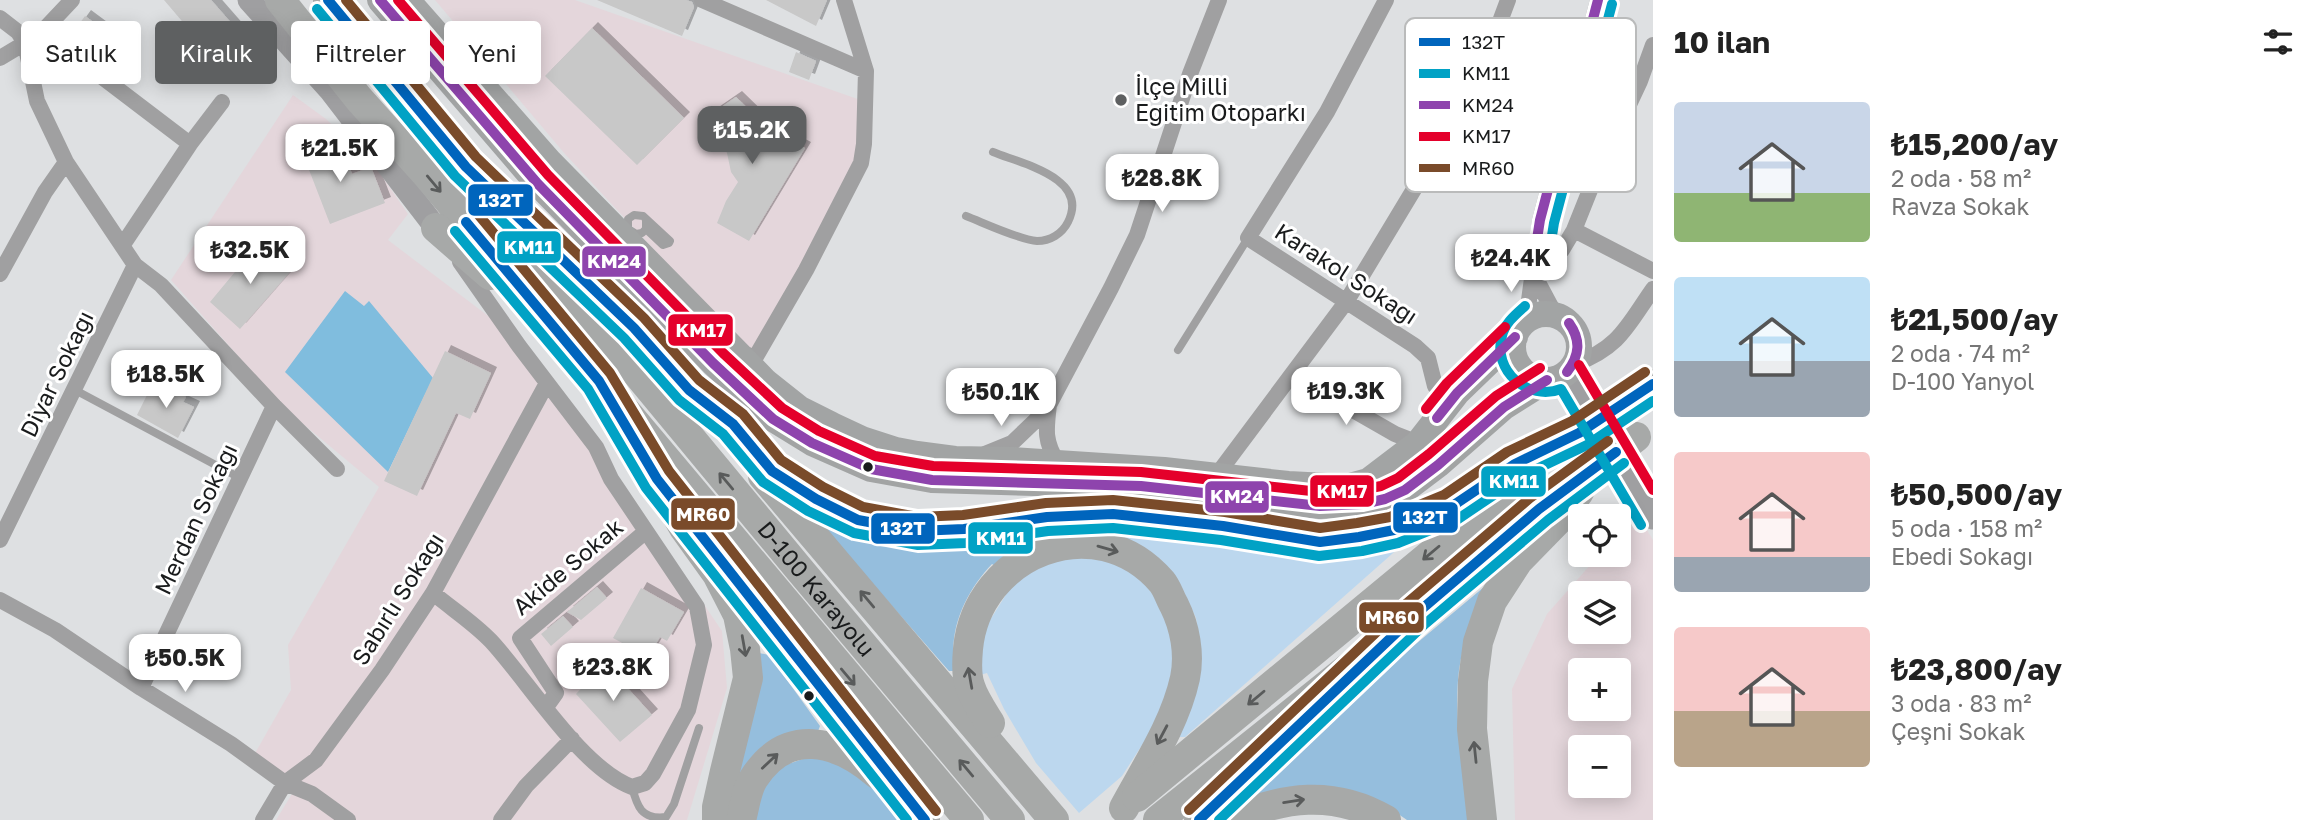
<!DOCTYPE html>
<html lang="tr">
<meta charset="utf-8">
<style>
:root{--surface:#fff;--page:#f2f2f2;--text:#222;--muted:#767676;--accent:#5e6061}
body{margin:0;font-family:"Golos Text",sans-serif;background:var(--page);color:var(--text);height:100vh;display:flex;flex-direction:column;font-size:26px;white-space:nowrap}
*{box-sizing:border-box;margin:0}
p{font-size:23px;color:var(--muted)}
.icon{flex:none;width:38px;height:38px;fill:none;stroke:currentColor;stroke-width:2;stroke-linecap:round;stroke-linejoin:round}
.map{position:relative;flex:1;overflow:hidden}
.drawer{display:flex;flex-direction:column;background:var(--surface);width:665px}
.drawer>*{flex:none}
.top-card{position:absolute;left:21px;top:21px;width:665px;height:63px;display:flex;gap:14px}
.tools{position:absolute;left:1568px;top:504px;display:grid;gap:14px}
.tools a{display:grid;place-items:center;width:63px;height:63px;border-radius:7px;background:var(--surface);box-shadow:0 4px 18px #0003;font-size:35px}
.price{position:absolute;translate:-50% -60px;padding:0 16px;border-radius:14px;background:#fff;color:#222;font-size:23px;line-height:46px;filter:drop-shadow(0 2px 4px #0008)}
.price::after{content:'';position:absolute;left:50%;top:42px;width:21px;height:16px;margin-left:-10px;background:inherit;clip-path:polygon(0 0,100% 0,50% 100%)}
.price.active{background:var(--accent);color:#fff}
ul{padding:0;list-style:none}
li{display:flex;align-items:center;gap:21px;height:175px;padding:0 21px}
li span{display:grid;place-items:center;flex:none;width:196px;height:140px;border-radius:7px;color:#555}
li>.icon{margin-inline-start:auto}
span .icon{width:84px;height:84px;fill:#fffc;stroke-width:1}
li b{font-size:30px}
h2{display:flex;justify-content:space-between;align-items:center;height:84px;padding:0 21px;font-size:30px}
.pill{padding:0 24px;border-radius:7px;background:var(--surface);box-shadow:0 4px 18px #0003;font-size:24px;line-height:63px}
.pill.active{background:var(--accent);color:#fff}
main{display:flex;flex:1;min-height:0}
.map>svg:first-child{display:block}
</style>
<main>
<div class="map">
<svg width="1653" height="820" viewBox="0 0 1653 820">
<defs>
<filter id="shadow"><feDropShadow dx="6" dy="-6" stdDeviation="0" flood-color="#0004"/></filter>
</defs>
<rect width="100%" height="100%" fill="#dee0e2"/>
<!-- industrial -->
<path fill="#e4d6db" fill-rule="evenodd" d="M 435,0 L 575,0 L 869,103 L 868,162 L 755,358 L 565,154 Z
M 293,95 L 326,119 L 375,166 L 408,214 L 388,240 L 529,347 L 722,631 L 727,688 L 687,820 L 276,820 L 298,784 L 254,755 L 291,690 L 288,645 L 379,487 L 284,408 L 171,280 Z
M 1641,520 L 1653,540 L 1653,820 L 1515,820 L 1512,689 L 1547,614 L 1599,555 L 1619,555 L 1619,537 ZM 1619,593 L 1619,632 L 1580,632 L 1580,593 ZM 1580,670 L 1619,670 L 1619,709 L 1580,709 ZM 1580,747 L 1619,747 L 1619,786 L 1580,786 Z"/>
<!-- green -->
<path fill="#bcd7ee" d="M 1110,527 L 1155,531 L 1297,555 L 1355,552 L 1403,538 L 1401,546 L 1185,737 L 1177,737 L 1200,648 L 1196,618 L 1183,590 L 1160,559 L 1137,544 L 1104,535 Z
M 1083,551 L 1128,564 L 1175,620 L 1175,684 L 1155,725 L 1122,776 L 1079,813 L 1036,763 L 1004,709 L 987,673 L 980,675 L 980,636 L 1022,569 Z"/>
<!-- forest -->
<path fill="#95bedd" d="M 827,515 C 835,520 842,526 850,529 C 908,556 983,539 1043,530 L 1039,539 L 995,566 L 992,564 C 966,591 946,632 956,671 L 949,671 L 815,518 Z
M 1484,587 C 1474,614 1463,641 1459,670 C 1453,719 1464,771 1470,820 L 1407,820 L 1385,805 L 1259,794 L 1255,790 L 1368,684 Z
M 759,653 L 769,655 L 820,726 L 817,734 C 809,733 798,730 789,733 C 757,742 742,773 727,801 Z
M 817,754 L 855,771 L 881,790 L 903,820 L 755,820 L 759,796 L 774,769 Z"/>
<!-- water -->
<path fill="#80bdde" d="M 345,291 L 364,306 L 369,301 L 433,378 L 388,472 L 285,372 Z"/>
<!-- building -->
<path fill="#c8c8c8" filter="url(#shadow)" d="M 164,0 L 211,0 L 253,48 L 235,67 L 195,43 L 198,40 Z
M 597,0 L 686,0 L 692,2 L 694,7 L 682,36 Z
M 766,0 L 827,0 L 816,26 Z
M 85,16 L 112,36 L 95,58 L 69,38 Z
M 592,28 L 684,118 L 637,165 L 545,76 Z
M 796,52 L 816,61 L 809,80 L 789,72 Z
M 736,97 L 769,129 L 805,148 L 749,241 L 717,223 L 726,201 L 738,182 L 731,172 L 727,153 L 707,117 Z
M 320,136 L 333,167 L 347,161 L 352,174 L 371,167 L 385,203 L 330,224 L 299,144 Z
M 259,243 L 276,255 L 273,258 L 290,272 L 240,329 L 210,302 Z
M 445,351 L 491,373 L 470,419 L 456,413 L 417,496 L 384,481 Z
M 152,385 L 163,390 L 165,386 L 186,397 L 183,402 L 194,407 L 178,438 L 137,415 Z
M 597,587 L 607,598 L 581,620 L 567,612 Z
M 641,588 L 684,612 L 667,641 L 660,637 L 648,657 L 613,638 Z
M 563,616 L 573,627 L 551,646 L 541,634 Z
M 605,663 L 652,715 L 620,742 L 576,694 Z"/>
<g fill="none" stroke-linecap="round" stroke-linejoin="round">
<!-- lane -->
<path stroke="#a0a0a1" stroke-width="8" d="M 966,216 C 984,223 1020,240 1037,241 C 1050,241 1062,234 1068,222 C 1090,178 1022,164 993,152
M 646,219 L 646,229 L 642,233 L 636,234 L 628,229 L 628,219 L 634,215 L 643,216 L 670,241 L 669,243 L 663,245 L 646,229
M 1178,350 L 1248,238
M 75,390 L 240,478
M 632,787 C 637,806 641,820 666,817 L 674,804 L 699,728"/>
<!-- street -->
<path stroke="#a0a0a1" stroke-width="16" d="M 702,0 L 866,71
M 1386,0 L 1327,112 L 1248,238 L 1415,346 L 1428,358 L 1435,386 L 1444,391 L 1457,393
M 0,18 L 18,32 L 25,43 L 37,101 L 66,162 L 135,265 L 161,285 L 274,406 L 337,469
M 25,43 L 56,42 L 190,144
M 0,58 L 40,34 L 72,0
M 1574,230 L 1653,271
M 122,246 L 190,144 L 222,102
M 1534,254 L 1551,257 L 1562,250 L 1574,230 L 1596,175 L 1640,81 L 1653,45
M 1532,271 L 1556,316
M 0,274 L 45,192 L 66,162
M 1526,322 L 1540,220 L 1598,0
M 741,352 L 755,358 L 806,270 L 861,163 L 864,144 L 866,71 L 844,0
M 1575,364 C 1620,347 1627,326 1653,289
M 1292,375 L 1395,434 L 1418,443
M 1049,405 C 1046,429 1044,442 1058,463
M 985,454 L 1012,443 L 1035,421 L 1050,403 L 1111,288 L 1137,235 L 1190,74 L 1219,0
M 1216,476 L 1346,302 L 1463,108 L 1480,75 L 1508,0
M 0,540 L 135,265
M 433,593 C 452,609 474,623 491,641 C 529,682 581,768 632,787 L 645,783 L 653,774 L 688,710 L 704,645 L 697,607 L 611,479 L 596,447 L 519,346 L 460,262
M 0,600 L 55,630 L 141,688 L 231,744 L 285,783 L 312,794 L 348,820
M 141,688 L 274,406
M 546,707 L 556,693 L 520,638 L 645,532
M 263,820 L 285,783 L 316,760 L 382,670 L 433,593 L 547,383
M 501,820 L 526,786 L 572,739"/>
<!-- secondary -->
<path stroke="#9f9fa1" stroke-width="23" d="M 249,0 L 330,90 L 436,228
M 1567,372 L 1653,518"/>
<!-- primary -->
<path stroke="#a2a4a4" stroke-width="26" d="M 380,0 L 538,184 L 713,363 L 773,419 L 812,443 L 871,469 L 932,480 L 1141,486 L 1320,506 L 1363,504 L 1385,499 L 1405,490 L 1438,465 L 1504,407 L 1547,380
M 407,0 L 549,161 L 766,382 L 800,409 L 832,425 L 862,439 L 896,450 L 917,454 L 955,459 L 1012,460 L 1164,470 L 1288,484 L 1346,487 L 1368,481 L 1418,443 L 1457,393 L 1515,337
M1513 347a33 33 0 1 1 66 0a33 33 0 1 1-66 0Z"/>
<!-- highway -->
<g stroke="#a7a9a8" stroke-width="30">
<path d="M 280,0 L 359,99 L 428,176 L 969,820"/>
<path id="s1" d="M 328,0 L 799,569 L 1010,820"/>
<path d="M 436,228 L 490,275"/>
<path d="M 571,268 L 634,328 L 701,404"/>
<path d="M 689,390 L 733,424 L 772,471 L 816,499 L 858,520 L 917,531 L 964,529 L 1047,517 L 1113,514 L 1223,526 L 1320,542 L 1359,537 L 1394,530 L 1451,507 L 1515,464 L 1579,433"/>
<path d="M 1616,407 L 1653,384"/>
<path d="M 643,456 L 684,528 L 717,574 L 738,615 L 745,649 L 748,678 L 725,771 L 717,807 L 717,820"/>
<path d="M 763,476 L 1054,820"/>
<path d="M 732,576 L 925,820"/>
<path d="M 990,723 C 983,712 974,699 970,686 C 966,675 967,660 968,649 C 977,553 1096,505 1162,582 C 1167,588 1170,598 1174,605 C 1185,627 1190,654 1185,678 C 1175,724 1146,767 1124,808"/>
<path d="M 1137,797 L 1511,488"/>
<path d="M 741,820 C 745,806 746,790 754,778 C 787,727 837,740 877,774"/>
<path d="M 1158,820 L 1416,614 L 1539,509 L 1601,464"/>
<path d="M 1199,820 L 1266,756"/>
<path d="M 1229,820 C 1283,797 1333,789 1386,820"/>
<path d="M 1482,820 L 1472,729 L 1473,681 L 1478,642 L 1492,601 L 1518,561 L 1559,519 L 1579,492"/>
</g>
<!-- highway-bridge -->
<path stroke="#a7a9a8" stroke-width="30" d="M 1579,433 L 1616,407
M 1601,464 L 1636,437"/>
<defs>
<path id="bus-1" d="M 328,0 L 466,167 L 634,328 L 689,390 L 733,424 L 772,471 L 816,499 L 858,520 L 917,531 L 964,529 L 1047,517 L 1113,514 L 1223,526 L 1320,542 L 1359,537 L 1394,530 L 1451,507 L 1515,464 L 1579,433 L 1653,384
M 466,222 L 599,381 L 657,479 L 925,820
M 1199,820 L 1416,614 L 1539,509 L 1616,452"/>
<path id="bus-2" d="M 317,9 L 455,176 L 624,338 L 679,400 L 723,434 L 763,482 L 808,511 L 854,533 L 918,545 L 966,543 L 1048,531 L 1113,528 L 1221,540 L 1319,556 L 1362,551 L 1398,543 L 1458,519 L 1522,476 L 1587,445 L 1653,401
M 455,231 L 588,389 L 646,488 L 907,820
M 1546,273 L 1554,223 L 1612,4
M 1525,306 C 1515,315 1505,323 1502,336 C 1492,370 1528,402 1561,389 L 1641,525
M 1219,820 L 1425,624 L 1548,520 L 1624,463"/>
<path id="bus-3" d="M 380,0 L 538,184 L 713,363 L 773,419 L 812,443 L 871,469 L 932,480 L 1141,486 L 1320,506 L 1363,504 L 1385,499 L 1405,490 L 1438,465 L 1504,407 L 1547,380
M 1532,271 L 1540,220 L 1598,0
M 1567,372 C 1580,355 1581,340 1569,323
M 1437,418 L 1457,393 L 1515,337"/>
<path id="bus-4" d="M 398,0 L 548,175 L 723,353 L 782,408 L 819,431 L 875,456 L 933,466 L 1141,472 L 1320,492 L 1361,490 L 1381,486 L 1398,478 L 1429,454 L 1496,396 L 1540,368
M 1579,365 L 1653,490
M 1426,409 L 1447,383 L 1505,327"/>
<path id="bus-5" d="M 346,0 L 476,157 L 644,318 L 699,380 L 743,414 L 781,460 L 823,487 L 863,507 L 918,517 L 963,515 L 1046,503 L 1113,500 L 1225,512 L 1320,528 L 1357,523 L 1390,517 L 1444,495 L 1507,452 L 1572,421 L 1645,372
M 477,213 L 610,373 L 669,471 L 936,811
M 1189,810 L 1407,603 L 1530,498 L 1608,441"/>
</defs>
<!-- bus-1 casing -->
<use href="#bus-1" stroke="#fff" stroke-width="16"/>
<!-- bus-2 casing -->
<use href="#bus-2" stroke="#fff" stroke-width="16"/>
<!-- bus-3 casing -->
<use href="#bus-3" stroke="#fff" stroke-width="16"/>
<!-- bus-4 casing -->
<use href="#bus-4" stroke="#fff" stroke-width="16"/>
<!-- bus-5 casing -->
<use href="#bus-5" stroke="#fff" stroke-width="16"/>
<!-- bus-1 -->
<use href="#bus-1" stroke="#0065bd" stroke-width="10"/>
<!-- bus-2 -->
<use href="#bus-2" stroke="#01a2c5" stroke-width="10"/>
<!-- bus-3 -->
<use href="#bus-3" stroke="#8e44ad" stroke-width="10"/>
<!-- bus-4 -->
<use href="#bus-4" stroke="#e4002b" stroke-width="10"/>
<!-- bus-5 -->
<use href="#bus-5" stroke="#7a4b2a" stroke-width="10"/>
</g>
<!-- one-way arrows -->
<defs><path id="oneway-shaft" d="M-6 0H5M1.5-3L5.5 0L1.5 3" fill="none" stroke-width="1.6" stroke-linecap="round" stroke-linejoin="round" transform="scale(1.75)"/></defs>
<g stroke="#595b5b">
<use href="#oneway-shaft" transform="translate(434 184) rotate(50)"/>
<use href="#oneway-shaft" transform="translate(726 481) rotate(-130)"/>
<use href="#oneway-shaft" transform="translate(1108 549) rotate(16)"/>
<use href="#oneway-shaft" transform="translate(1431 553) rotate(140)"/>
<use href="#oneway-shaft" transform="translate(867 599) rotate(-130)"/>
<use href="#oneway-shaft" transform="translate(744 646) rotate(80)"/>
<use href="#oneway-shaft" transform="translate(848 677) rotate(50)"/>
<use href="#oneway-shaft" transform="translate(970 678) rotate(-100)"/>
<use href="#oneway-shaft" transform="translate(1256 698) rotate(140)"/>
<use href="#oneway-shaft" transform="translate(1162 735) rotate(118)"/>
<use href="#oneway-shaft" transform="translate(1475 752) rotate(-96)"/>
<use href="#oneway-shaft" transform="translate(770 761) rotate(-43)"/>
<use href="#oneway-shaft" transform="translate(966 768) rotate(-130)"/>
<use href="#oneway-shaft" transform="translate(1294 801) rotate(-9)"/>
</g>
<!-- markers -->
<circle fill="#5e6061" stroke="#fff" stroke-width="2.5" cx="1121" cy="100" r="7"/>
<g fill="#191b1c" stroke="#fff" stroke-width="2.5">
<circle cx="868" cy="467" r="6"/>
<circle cx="809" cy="696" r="6"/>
</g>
<g text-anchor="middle" stroke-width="6" stroke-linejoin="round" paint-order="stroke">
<!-- poi labels -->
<g font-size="23" fill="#191b1c" stroke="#fff" text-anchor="start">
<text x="1135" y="95">İlçe Milli<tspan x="1135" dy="26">Eğitim Otoparkı</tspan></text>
</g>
<!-- street labels -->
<g font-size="23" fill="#191b1c" stroke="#fff">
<text transform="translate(1346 274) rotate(33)" y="8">Karakol Sokağı</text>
<text transform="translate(57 374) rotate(-64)" y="8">Diyar Sokağı</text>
<text transform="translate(196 519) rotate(-65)" y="8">Merdan Sokağı</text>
<text transform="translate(568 567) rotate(-40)" y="8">Akide Sokak</text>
<text dy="8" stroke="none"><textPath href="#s1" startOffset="765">D-100 Karayolu</textPath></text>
<text transform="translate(398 599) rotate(-58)" y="8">Sabırlı Sokağı</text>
</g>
</g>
<!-- legend -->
<rect x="1405" y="18" width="231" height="174" rx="10" fill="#fff" stroke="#babbbb" stroke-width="2"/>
<rect x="1419" y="38" width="31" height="8" fill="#0065bd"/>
<rect x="1419" y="69" width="31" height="9" fill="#01a2c5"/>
<rect x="1419" y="101" width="31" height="8" fill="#8e44ad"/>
<rect x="1419" y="132" width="31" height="9" fill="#e4002b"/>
<rect x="1419" y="164" width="31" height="8" fill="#7a4b2a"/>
<g font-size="19" fill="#191b1c">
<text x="1462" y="49">132T</text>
<text x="1462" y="80">KM11</text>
<text x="1462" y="112">KM24</text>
<text x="1462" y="143">KM17</text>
<text x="1462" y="175">MR60</text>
</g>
<g stroke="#fff" stroke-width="2.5">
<rect x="467" y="183" width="67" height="34" rx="7" fill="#0065bd"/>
<rect x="496" y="230" width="66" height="34" rx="7" fill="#01a2c5"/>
<rect x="581" y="245" width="66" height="33" rx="7" fill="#8e44ad"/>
<rect x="667" y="313" width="67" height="34" rx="7" fill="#e4002b"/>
<rect x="1480" y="465" width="67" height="33" rx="7" fill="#01a2c5"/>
<rect x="1309" y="474" width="66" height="34" rx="7" fill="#e4002b"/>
<rect x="1204" y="480" width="66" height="34" rx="7" fill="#8e44ad"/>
<rect x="670" y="497" width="66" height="34" rx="7" fill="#7a4b2a"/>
<rect x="1392" y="501" width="67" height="33" rx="7" fill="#0065bd"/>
<rect x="870" y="512" width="66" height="33" rx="7" fill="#0065bd"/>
<rect x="967" y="521" width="67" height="34" rx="7" fill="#01a2c5"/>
<rect x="1358" y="601" width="67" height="33" rx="7" fill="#7a4b2a"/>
</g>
<g font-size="19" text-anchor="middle" font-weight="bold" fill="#fff">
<text x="501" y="207">132T</text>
<text x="529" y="254">KM11</text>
<text x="614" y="268">KM24</text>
<text x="701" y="337">KM17</text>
<text x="1514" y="488">KM11</text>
<text x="1342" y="498">KM17</text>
<text x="1237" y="503">KM24</text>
<text x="703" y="521">MR60</text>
<text x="1425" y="524">132T</text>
<text x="903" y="535">132T</text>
<text x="1001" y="545">KM11</text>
<text x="1392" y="624">MR60</text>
</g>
</svg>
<div class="tools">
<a><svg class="icon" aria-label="locate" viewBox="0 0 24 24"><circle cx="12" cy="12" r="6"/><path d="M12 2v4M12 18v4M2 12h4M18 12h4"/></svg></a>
<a><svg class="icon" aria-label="layers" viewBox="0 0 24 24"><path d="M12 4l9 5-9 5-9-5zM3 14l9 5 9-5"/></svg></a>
<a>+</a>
<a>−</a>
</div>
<b class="price active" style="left:752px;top:166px">₺15.2K</b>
<b class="price" style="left:340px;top:184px">₺21.5K</b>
<b class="price" style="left:1162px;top:214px">₺28.8K</b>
<b class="price" style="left:250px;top:286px">₺32.5K</b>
<b class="price" style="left:1511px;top:294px">₺24.4K</b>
<b class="price" style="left:166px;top:410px">₺18.5K</b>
<b class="price" style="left:1346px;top:427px">₺19.3K</b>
<b class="price" style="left:1001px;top:428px">₺50.1K</b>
<b class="price" style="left:185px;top:694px">₺50.5K</b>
<b class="price" style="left:613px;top:703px">₺23.8K</b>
<div class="top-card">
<a class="pill">Satılık</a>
<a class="pill active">Kiralık</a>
<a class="pill">Filtreler</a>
<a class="pill">Yeni</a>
</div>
</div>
<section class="drawer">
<h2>10 ilan<svg class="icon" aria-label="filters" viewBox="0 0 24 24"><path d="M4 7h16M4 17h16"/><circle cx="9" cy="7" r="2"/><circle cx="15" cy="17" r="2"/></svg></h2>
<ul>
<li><span style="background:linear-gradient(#c9d6e8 65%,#8fb573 0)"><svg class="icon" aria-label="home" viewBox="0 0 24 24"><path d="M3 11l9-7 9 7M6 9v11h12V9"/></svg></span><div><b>₺15,200/ay</b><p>2 oda · 58 m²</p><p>Ravza Sokak</p></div></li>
<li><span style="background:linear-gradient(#bfe0f5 60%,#9aa5b1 0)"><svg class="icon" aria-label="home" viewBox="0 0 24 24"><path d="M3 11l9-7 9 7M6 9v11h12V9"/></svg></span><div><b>₺21,500/ay</b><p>2 oda · 74 m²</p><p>D-100 Yanyol</p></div></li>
<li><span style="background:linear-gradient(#f6c9c9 75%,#9aa5b1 0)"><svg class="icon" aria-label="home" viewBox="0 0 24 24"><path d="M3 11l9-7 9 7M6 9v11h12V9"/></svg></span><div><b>₺50,500/ay</b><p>5 oda · 158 m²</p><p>Ebedi Sokağı</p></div></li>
<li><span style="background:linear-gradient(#f6c9c9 60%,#b9a48a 0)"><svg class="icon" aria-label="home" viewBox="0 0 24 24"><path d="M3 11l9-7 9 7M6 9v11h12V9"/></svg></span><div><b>₺23,800/ay</b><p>3 oda · 83 m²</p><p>Çeşni Sokak</p></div></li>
</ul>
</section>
</main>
